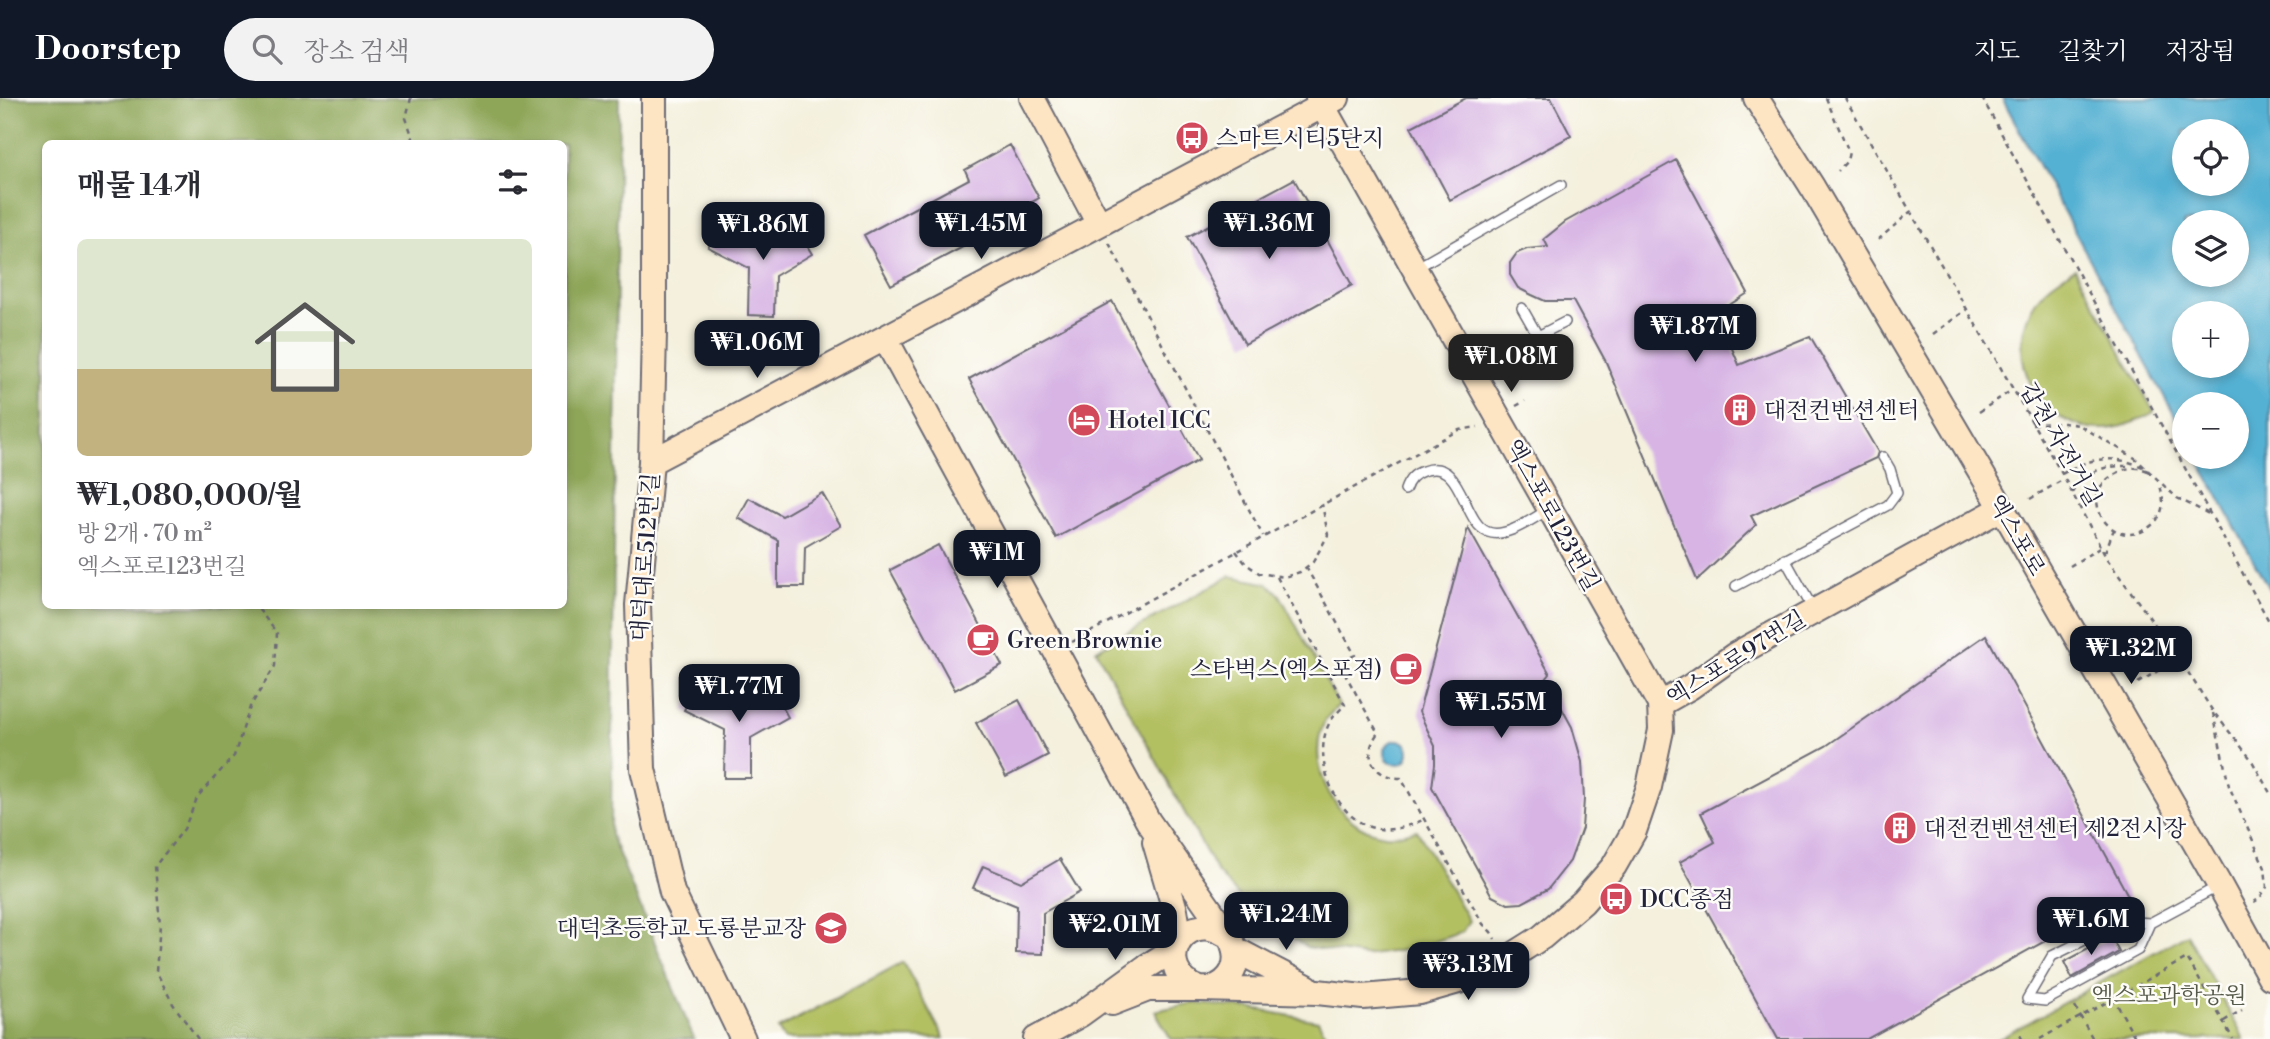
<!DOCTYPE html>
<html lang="ko">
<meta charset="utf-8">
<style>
:root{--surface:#fff;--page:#f2f2f3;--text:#2b2b33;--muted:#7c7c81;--accent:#111827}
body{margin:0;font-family:"Libre Bodoni","Noto Serif KR",serif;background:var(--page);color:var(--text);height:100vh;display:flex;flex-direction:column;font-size:26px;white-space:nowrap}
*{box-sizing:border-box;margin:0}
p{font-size:23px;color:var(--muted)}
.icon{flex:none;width:38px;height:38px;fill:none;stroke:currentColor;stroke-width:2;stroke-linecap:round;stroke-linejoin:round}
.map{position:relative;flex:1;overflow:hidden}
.drawer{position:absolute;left:42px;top:42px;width:525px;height:469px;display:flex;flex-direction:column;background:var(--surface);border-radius:10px;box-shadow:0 4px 10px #0003}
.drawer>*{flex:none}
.buttons{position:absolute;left:2172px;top:21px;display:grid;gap:14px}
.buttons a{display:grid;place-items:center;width:77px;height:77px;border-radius:50%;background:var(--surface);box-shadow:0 4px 10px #0003;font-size:35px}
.price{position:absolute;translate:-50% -60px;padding:0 16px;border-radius:14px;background:var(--accent);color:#fff;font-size:23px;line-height:46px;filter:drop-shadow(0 2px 4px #0008)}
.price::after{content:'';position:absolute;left:50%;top:42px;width:21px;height:16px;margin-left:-10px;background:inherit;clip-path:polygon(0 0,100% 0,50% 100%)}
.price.current{background:#222;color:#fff}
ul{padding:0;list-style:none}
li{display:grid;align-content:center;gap:14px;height:371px;padding:0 35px}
li span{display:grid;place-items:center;height:217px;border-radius:10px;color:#555}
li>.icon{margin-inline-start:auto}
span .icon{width:126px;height:126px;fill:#fffc;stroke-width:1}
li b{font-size:30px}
h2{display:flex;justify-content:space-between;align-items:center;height:84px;padding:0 35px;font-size:30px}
header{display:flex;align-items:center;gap:42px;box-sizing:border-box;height:98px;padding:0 35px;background:var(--accent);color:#fff}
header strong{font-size:33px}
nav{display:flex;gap:38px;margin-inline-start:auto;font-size:24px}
.search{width:490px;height:63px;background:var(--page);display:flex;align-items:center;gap:18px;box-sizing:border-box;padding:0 24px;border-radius:38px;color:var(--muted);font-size:26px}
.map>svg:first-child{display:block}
</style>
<header>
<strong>Doorstep</strong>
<div class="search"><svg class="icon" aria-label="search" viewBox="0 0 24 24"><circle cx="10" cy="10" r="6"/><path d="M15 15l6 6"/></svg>장소 검색</div>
<nav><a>지도</a><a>길찾기</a><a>저장됨</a></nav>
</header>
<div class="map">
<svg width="2270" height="941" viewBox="0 0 2270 941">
<rect width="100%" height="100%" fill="#fdfcf7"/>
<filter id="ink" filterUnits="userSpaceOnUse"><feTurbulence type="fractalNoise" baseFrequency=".0143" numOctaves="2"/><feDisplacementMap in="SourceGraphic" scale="14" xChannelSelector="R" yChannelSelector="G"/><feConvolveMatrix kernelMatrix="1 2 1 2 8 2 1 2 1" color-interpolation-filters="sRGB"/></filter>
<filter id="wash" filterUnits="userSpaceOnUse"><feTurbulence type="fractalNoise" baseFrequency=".00686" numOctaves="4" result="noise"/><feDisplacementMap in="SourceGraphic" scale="28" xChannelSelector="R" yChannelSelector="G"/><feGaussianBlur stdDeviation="1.57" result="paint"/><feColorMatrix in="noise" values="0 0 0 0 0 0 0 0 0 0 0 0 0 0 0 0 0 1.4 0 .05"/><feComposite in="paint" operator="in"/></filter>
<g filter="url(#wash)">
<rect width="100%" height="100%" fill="#f4f0dd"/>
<!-- green -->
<path fill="#b3c062" stroke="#6a714e" stroke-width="2" d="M 2075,170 L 2154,314 C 2138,323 2123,330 2104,331 C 2036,332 1999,254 2038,200 C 2047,187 2062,179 2075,170 Z
M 1230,478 L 1269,486 L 1280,497 L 1339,607 C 1334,612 1328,617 1325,623 C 1303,667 1337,731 1385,737 C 1395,739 1407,734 1417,732 L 1469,823 L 1462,834 L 1417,850 L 1364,858 L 1307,849 L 1252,813 L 1217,774 L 1096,552 Z
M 2187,836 L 2244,941 L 1999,941 Z
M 903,864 L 944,940 L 784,941 L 778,931 Z
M 1192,905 L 1253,911 L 1318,923 L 1328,941 L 1171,941 L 1155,913 Z"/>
<!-- forest -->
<path fill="#8ea658" stroke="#58644a" stroke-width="2" fill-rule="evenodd" d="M 0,0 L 619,0 L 611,737 L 694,941 L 0,941 ZM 46,46 L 564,46 L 564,508 L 46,508 Z"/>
<!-- water -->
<path fill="#55b1d3" stroke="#3c6a87" stroke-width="2" fill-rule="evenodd" d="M 2002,0 L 2270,0 L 2270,493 L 2197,359 L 2236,359 L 2236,306 L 2184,306 L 2184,335 ZM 2184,33 L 2236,33 L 2236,86 L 2184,86 ZM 2184,124 L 2236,124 L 2236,177 L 2184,177 ZM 2184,215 L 2236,215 L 2236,268 L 2184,268 Z
M1385 654a12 12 0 1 1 24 0a12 12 0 1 1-24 0Z"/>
<g id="blocks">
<!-- building -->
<path fill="#d7b4e4" d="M 1466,0 L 1551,0 L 1571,38 L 1450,102 L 1411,29 Z
M 1010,47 L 1039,100 L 975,136 L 978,141 L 891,187 L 864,137 L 969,81 L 965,72 Z
M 1676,62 L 1748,195 L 1717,215 L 1739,267 L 1810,238 L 1878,354 L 1876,360 L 1751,418 L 1756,427 L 1697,482 L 1606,264 L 1573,203 L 1545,203 L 1532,197 L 1518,190 L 1510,177 L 1510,165 L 1517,155 L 1527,151 L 1548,149 L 1544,141 L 1565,124 Z
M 1294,81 L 1352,187 L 1245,246 L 1187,139 Z
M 792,123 L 812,156 L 775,178 L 774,218 L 748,217 L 749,170 L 708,149 L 718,129 L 753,146 Z
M 1112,203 L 1199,362 L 1056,440 L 969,281 Z
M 822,395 L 841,428 L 805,449 L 804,489 L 778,489 L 778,442 L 738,420 L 749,400 L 782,418 Z
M 1468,430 L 1550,576 L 1546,581 L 1572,629 L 1582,664 L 1584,701 L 1582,730 L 1570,763 L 1548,791 L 1522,805 L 1508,806 L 1492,798 L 1432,689 L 1435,666 L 1435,648 L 1419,614 Z
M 938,447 L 1002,567 L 955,592 L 890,472 Z
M 1986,537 L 2131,803 L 2076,826 L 1867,941 L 1778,941 L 1680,764 L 1715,744 L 1701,715 L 1826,648 Z
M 769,585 L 788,619 L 751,640 L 751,680 L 724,680 L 725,632 L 684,612 L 694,591 L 729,608 Z
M 1019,602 L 1048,657 L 1006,679 L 976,625 Z
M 1060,761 L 1080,794 L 1043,815 L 1043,856 L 1016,855 L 1017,808 L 973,790 L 983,768 L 1021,784 Z
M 2111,839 L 2119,854 L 2072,880 L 2064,864 Z"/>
</g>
</g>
<g filter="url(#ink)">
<use href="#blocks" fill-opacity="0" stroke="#6c6a74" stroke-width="2"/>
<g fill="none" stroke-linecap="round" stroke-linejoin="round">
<defs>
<path id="lane" d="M 1416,170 L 1561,87
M 1538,238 L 1565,224
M 1473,275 L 1538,238 L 1522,210
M 1405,392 C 1408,383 1413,376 1423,373 C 1463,358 1462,425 1488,434 C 1506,441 1533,420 1548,412
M 1785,461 L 1813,511
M 1736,488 L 1888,407 L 1897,395 L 1890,371 L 1883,359
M 2150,825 L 2138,852 L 2045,903 L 2027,901 L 2052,858 L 2123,823 L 2150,825 L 2217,789"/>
<path id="secondary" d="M 654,0 L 654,235 L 651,364 L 638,507 L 643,671 L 672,794 L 743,941
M 1032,0 L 1099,126
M 1756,0 L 1813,90 L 2002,410 L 2220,788 L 2270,879
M 885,240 L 1148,723 L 1232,843 C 1241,865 1233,883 1211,891
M 651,364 L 1337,0
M 1660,606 L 1690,589 L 1735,557 L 2002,410
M 1155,744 L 1175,812 L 1180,842
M 1225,836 C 1181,809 1150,874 1200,891 L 1317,894 L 1363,899 L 1420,894 L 1462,882 L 1507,861 L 1542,839 L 1583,804 L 1614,768 L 1634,733 L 1649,689 L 1661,632 L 1660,606 L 1318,0
M 1236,852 L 1307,889
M 1112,905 L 1148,891 L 1200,891
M 1036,941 L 1081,916 L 1146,869 L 1175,851"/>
</defs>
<!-- lane casing -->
<use href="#lane" stroke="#6c6a74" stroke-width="12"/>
<!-- secondary casing -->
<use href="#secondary" stroke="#6c6a74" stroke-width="28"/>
<!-- path -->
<path stroke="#6c6a74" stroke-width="2.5" stroke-dasharray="5 5" stroke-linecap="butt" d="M 411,0 L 406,20 L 415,46
M 1826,0 L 1849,54 L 1847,63 L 1838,73
M 1845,0 L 2062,376 L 2107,461 L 2179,560 L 2212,612 L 2251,661 L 2270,695
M 1982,0 L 2270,525
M 1878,142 L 1910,114
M 1109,145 L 1263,438
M 1933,236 L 1966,212
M 1509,272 L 1512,279
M 1516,308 L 1525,303
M 1979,314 L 2012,292
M 2032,326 L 2064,325 L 2079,327 L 2135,360 L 2177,400 L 2211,417
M 2148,373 C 2136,368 2128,369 2117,375 C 2071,398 2115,459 2152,427 C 2164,417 2165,402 2160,388
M 2062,376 C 2090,359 2114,356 2145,370
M 2072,395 C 2084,372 2107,367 2131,368
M 2030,401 L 2064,381
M 1236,453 L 1246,466 L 1259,475 L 1285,479 L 1300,474 L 1313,464 L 1328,437 L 1322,406
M 2105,454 L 2114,431
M 2070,468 L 2101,449
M 1306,469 L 1355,557 L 1339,565 L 1378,635 C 1361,657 1374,680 1401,680 L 1483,826 L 1491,834 L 1495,841
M 1277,479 L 1345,607 C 1339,613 1332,619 1328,628 C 1313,662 1334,716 1370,729 C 1388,735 1406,729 1423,722
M 1072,544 L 1459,332 L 1478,329
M 2138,585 L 2179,560
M 2213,615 L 2229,688 L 2265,770 L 2267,789 L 2259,801 L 2254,804
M 2108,890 L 2136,941
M 2075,909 L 2093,941
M 2224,923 L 2242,912
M 2020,937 L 2022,941
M 198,941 L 173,906 L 156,873 L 160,827 L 155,768 L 184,731 L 198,698 L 234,658 L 250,609 L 275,568 L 277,535 L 256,508
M 2040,941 L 2187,860 L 2233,941"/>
<!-- lane -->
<use href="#lane" stroke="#fff" stroke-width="9"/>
<!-- secondary -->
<use href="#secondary" stroke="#fde5c4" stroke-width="24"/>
</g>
</g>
<!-- icons -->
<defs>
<symbol id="bus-disc" viewBox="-11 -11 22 22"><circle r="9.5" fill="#d1495b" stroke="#fdfcf7"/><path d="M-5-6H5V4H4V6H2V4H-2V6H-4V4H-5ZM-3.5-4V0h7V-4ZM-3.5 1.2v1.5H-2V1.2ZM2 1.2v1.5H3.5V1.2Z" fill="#fff"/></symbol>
<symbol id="building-disc" viewBox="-11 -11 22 22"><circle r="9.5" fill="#d1495b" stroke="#fdfcf7"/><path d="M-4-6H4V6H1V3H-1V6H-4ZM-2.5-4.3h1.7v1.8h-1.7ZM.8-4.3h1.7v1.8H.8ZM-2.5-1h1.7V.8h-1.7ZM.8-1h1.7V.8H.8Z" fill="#fff"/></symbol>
<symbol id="hotel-disc" viewBox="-11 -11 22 22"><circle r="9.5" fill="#d1495b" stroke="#fdfcf7"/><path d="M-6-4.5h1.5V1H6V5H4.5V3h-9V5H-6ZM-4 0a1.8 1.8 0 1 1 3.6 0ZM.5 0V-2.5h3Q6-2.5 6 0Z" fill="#fff"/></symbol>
<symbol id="cafe-disc" viewBox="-11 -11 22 22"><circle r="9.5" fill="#d1495b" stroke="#fdfcf7"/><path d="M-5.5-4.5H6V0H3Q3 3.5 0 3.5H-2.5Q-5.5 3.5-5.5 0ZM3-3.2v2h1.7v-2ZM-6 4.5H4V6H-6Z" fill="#fff"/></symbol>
<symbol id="school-disc" viewBox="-11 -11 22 22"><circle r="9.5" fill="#d1495b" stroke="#fdfcf7"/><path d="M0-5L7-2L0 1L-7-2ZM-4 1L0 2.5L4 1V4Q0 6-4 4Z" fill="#fff"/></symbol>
</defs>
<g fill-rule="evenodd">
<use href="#bus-disc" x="1173" y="21" width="38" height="38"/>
<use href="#building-disc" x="1721" y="293" width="38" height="38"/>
<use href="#hotel-disc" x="1065" y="303" width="38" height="38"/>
<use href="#cafe-disc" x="964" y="523" width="38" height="38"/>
<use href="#cafe-disc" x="1387" y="552" width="38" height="38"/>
<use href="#building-disc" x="1881" y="711" width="38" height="38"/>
<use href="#bus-disc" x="1597" y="782" width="38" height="38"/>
<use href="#school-disc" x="812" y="811" width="38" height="38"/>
</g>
<g text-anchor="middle" stroke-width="5" stroke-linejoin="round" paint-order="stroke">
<!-- poi labels -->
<g font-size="23" fill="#22223b" stroke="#fdfcf7" text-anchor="start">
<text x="1216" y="48">스마트시티5단지</text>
<text x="1764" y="320">대전컨벤션센터</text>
<text x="1108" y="330">Hotel ICC</text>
<text x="1007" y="550">Green Brownie</text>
<text x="1382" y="579" text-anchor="end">스타벅스(엑스포점)</text>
<text x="1924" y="738">대전컨벤션센터 제2전시장</text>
<text x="1640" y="809">DCC종점</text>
<text x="806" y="838" text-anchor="end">대덕초등학교 도룡분교장</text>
</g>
<!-- street labels -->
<g font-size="23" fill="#22223b" stroke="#fdfcf7">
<text transform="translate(2061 346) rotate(60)" y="8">갑천 자전거길</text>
<text transform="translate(1553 417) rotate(61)" y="8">엑스포로123번길</text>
<text transform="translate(2017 437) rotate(60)" y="8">엑스포로</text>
<text transform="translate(645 459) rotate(-86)" y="8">대덕대로512번길</text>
<text transform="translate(1736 560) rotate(-32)" y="8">엑스포로97번길</text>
</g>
<!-- park labels -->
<g font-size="23" fill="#555949" stroke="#fdfcf7">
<text x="2169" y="905">엑스포과학공원</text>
</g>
</g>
</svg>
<div class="buttons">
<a><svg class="icon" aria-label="locate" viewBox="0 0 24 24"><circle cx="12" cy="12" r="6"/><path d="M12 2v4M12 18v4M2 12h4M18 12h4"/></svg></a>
<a><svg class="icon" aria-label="layers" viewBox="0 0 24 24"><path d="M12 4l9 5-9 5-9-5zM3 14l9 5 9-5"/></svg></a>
<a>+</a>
<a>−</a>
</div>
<b class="price" style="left:981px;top:163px">₩1.45M</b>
<b class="price" style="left:1269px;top:163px">₩1.36M</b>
<b class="price" style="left:763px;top:164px">₩1.86M</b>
<b class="price" style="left:1695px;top:266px">₩1.87M</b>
<b class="price" style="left:757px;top:282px">₩1.06M</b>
<b class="price current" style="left:1511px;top:296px">₩1.08M</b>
<b class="price" style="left:997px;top:492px">₩1M</b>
<b class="price" style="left:2131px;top:588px">₩1.32M</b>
<b class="price" style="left:739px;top:626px">₩1.77M</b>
<b class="price" style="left:1501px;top:642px">₩1.55M</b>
<b class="price" style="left:1286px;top:854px">₩1.24M</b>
<b class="price" style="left:2091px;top:859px">₩1.6M</b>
<b class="price" style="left:1115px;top:864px">₩2.01M</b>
<b class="price" style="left:1468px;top:904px">₩3.13M</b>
<section class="drawer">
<h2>매물 14개<svg class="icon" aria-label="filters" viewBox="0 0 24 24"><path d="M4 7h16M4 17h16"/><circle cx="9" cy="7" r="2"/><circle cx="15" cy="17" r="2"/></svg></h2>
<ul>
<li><span style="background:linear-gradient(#dfe7d0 60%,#c2b280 0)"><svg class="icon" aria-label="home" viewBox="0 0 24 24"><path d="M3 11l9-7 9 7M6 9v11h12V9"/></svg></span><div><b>₩1,080,000/월</b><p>방 2개 · 70 m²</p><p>엑스포로123번길</p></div></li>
</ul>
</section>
</div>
